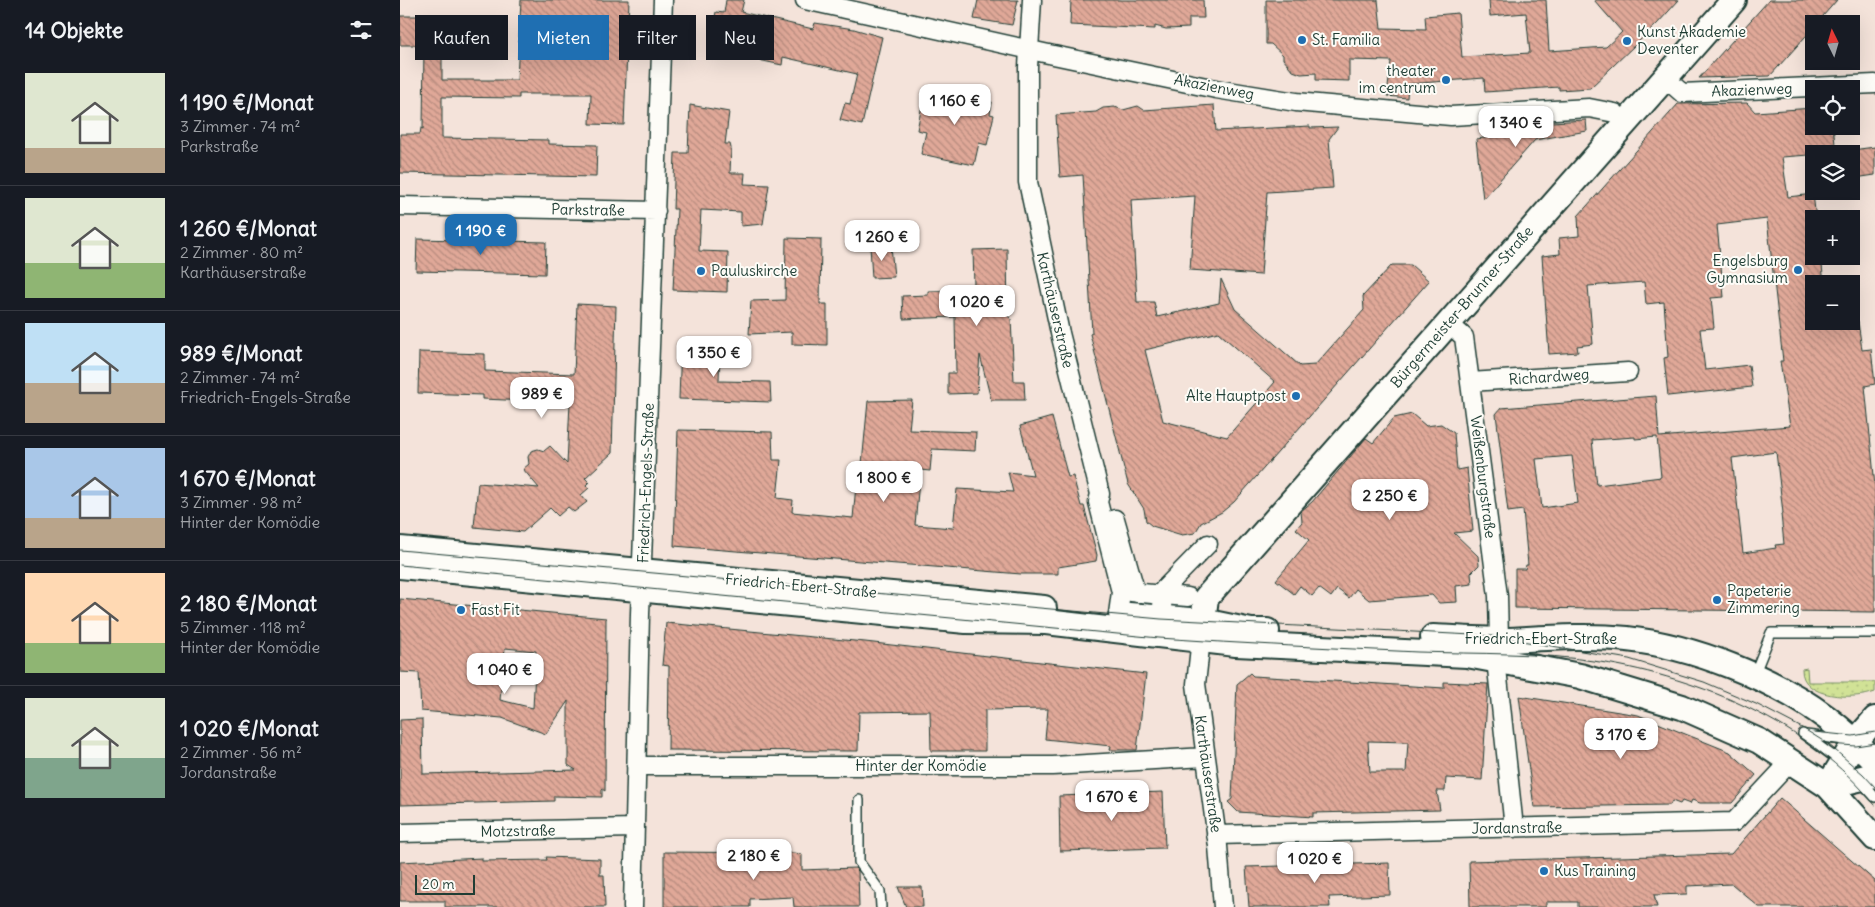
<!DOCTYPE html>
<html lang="de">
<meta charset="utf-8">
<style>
:root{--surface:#171b24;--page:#20242c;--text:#f1f3f6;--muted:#9ea1a6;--line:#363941;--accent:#1f6fb2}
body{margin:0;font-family:Delius,sans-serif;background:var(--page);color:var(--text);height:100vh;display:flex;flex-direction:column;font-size:19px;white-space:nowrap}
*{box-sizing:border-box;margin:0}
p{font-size:16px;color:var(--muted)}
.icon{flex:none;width:28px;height:28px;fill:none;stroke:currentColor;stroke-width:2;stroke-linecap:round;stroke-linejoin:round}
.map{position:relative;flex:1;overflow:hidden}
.drawer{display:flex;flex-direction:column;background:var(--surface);width:400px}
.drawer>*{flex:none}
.top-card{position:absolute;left:15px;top:15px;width:475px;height:45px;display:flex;gap:10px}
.needle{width:32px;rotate:355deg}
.tools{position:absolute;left:1405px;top:15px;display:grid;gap:10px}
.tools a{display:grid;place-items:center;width:55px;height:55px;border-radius:0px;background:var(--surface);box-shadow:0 5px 20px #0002;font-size:25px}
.scale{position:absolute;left:15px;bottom:12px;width:60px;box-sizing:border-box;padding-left:5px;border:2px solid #1f3d34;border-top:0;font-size:14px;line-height:18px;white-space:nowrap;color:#1f3d34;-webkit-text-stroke:4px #fdfcf7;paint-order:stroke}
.price{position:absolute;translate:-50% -42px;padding:0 11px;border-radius:10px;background:#fff;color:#222;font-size:16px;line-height:32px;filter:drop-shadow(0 1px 2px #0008)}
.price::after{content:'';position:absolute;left:50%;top:30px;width:15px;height:11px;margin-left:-8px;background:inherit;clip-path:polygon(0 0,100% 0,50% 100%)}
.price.current{background:var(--accent);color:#fff}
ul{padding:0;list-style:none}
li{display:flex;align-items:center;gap:15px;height:125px;padding:0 25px}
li+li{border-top:1px solid var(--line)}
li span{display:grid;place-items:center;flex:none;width:140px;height:100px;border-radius:0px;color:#555}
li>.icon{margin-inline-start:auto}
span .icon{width:60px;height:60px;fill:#fffc;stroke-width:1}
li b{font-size:21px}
h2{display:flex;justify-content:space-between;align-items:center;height:60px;padding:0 25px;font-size:21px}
.tag{padding:0 18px;border-radius:0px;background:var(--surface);box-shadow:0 5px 20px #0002;font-size:18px;line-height:45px}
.tag.current{background:var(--accent);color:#fff}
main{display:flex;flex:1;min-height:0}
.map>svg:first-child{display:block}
</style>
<main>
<section class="drawer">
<h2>14 Objekte<svg class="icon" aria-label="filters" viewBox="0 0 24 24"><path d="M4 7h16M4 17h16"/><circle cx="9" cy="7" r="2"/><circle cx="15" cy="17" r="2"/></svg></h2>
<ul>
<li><span style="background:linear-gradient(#dfe7d0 75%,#b9a48a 0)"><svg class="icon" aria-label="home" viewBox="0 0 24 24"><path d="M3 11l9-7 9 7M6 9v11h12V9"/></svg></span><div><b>1 190 €/Monat</b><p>3 Zimmer · 74 m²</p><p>Parkstraße</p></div></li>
<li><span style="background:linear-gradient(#dfe7d0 65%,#8fb573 0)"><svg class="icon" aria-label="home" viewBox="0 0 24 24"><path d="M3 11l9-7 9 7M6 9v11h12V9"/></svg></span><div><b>1 260 €/Monat</b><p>2 Zimmer · 80 m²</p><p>Karthäuserstraße</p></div></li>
<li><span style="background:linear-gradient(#bfe0f5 60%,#b9a48a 0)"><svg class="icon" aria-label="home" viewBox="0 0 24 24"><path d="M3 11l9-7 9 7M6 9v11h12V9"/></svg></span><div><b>989 €/Monat</b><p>2 Zimmer · 74 m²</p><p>Friedrich-Engels-Straße</p></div></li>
<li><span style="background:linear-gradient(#a9c7e8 70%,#b9a48a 0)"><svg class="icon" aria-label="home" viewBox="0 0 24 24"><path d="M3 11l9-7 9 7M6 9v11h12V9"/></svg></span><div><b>1 670 €/Monat</b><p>3 Zimmer · 98 m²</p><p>Hinter der Komödie</p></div></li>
<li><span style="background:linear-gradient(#ffd9b3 70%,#8fb573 0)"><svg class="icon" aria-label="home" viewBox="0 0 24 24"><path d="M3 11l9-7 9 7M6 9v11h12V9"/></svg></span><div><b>2 180 €/Monat</b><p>5 Zimmer · 118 m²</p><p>Hinter der Komödie</p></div></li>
<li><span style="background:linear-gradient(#dfe7d0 60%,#7fa58c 0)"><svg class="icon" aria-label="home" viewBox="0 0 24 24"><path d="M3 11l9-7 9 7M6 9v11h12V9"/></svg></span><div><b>1 020 €/Monat</b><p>2 Zimmer · 56 m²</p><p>Jordanstraße</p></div></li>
</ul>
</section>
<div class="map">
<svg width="1475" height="907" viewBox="0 0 1475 907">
<defs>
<pattern id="grass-dots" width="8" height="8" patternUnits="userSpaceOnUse" patternTransform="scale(1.25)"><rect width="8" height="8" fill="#d1e296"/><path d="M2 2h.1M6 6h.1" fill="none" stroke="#b3c382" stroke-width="1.8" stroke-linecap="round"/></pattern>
<pattern id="building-back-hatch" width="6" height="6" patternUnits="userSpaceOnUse" patternTransform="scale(1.25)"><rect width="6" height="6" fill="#e0a898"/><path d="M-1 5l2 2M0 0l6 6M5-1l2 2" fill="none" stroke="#b58a7d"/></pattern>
</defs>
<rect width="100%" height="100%" fill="#f4e3da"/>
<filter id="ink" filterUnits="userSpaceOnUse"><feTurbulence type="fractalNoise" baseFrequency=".02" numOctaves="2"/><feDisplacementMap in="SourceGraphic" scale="10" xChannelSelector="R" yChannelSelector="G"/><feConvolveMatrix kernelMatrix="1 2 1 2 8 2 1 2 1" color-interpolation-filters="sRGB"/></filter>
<g filter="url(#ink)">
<!-- grass -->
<path fill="url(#grass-dots)" stroke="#789065" d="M 1407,668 L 1408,682 L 1475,682 L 1475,692 C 1455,700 1401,699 1402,669 Z"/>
<!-- building -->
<path fill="url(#building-back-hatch)" stroke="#1f3d34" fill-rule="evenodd" d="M 121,0 L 229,0 L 224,125 L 190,124 L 191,94 L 119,94 L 119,98 L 42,97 L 42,138 L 149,140 L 149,144 L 197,145 L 196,177 L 0,173 L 0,134 L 20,134 L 21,128 L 23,129 L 24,45 L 0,45 L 0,16 L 42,16 L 42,80 L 117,80 Z
M 326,0 L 344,0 L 341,12 L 413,29 L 415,23 L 454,29 L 482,37 L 462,125 L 440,120 L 445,103 L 450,104 L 457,74 L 383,57 L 382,65 L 316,51 L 317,47 L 309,45 L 316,12 L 324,13 Z
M 578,0 L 618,0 L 612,25 L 574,19 Z
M 671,0 L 803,0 L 804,18 L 789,18 L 789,28 L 766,29 L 755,26 L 755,29 L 670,25 Z
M 866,0 L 978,0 L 981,28 L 1026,29 L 1025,16 L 1058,13 L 1062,57 L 1130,53 L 1126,13 L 1090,16 L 1089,0 L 1146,0 L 1149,51 L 1206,47 L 1222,32 L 1194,0 L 1279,0 L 1257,24 L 1190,88 L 1159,90 L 1159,87 L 1085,92 L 1084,78 L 1008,84 L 1007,98 L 987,96 L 991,61 L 949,60 L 949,81 L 916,80 L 916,73 L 901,74 L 893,71 L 883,59 L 883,55 L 871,44 L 866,44 Z
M 1369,0 L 1437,0 L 1416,24 L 1414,24 L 1414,27 L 1370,76 L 1299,78 Z
M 531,89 L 592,102 L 590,114 L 594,115 L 587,145 L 579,143 L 574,165 L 521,154 L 526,132 L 517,130 L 523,100 L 528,101 Z
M 1347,103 L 1355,112 L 1414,108 L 1414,126 L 1433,126 L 1436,153 L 1382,157 L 1388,197 L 1413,194 L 1416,219 L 1414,219 L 1414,256 L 1421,256 L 1424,284 L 1414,284 L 1414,321 L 1458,321 L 1462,350 L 1471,349 L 1475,384 L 1465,386 L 1475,486 L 1475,612 L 1115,608 L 1115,569 L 1125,569 L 1126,565 L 1128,565 L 1123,510 L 1108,512 L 1096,414 L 1101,408 L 1256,396 L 1259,437 L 1390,426 L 1380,361 L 1383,361 L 1367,219 L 1317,225 L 1324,297 L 1311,298 L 1314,328 L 1300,329 L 1305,370 L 1349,365 L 1352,387 L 1268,396 L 1264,358 L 1268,357 L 1264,302 L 1246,304 L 1244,282 L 1188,286 L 1193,344 L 1177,346 L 1178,352 L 1149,354 L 1142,256 L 1160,254 L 1159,238 L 1179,236 L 1178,216 L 1278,104 ZM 1235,437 L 1235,439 L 1257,437 L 1261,477 L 1197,485 L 1192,440 ZM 1376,452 L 1383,513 L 1381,514 L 1384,544 L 1375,545 L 1376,548 L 1343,553 L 1332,458 ZM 1172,456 L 1178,503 L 1142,508 L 1136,459 Z
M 290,105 L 329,112 L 325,144 L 330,144 L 331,148 L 330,173 L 345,173 L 344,184 L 369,185 L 363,224 L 341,226 L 341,212 L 301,210 L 299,251 L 328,252 L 327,292 L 273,290 L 277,209 L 273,209 L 275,153 L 288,153 Z
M 814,105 L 816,131 L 910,126 L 910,128 L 938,127 L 929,139 L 933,188 L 867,192 L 861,275 L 790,270 L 795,196 L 731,200 L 737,302 L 754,302 L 757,317 L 819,303 L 821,279 L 835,309 L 900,366 L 915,365 L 964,310 L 963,296 L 992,265 L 1011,265 L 1029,281 L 834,502 L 822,512 L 801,523 L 795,533 L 782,535 L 752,526 L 746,521 L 744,509 L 728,484 L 690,334 L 692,333 L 683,175 L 660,177 L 656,115 L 696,112 L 703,108 L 715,107 L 723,110 L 738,106 L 744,110 ZM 818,332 L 875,382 L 827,437 L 763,421 L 745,350 Z
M 1186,120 L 1187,131 L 1135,140 L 1083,199 L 1076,139 L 1118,134 L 1117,124 Z
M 1475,147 L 1475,175 L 1455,178 L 1452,150 Z
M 386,238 L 421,239 L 420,304 L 427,304 L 427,345 L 392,344 L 392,332 L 349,334 L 351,301 L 385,300 Z
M 17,239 L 146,242 L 145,274 L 16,271 Z
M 470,246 L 491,246 L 494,277 L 472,278 Z
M 607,249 L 608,316 L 611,319 L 614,381 L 624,381 L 625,400 L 591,400 L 580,355 L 577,393 L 548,394 L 548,373 L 556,373 L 555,317 L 503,319 L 502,296 L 528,295 L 528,291 L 567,290 L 566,286 L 574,286 L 573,250 Z
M 177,304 L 216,306 L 212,453 L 185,478 L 189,482 L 186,485 L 189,488 L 181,495 L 187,502 L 174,512 L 168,507 L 158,516 L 150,508 L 123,532 L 74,527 L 78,483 L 139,488 L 123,469 L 129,464 L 128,457 L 131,451 L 138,449 L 144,451 L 150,446 L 167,464 L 170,403 L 83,399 L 83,395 L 18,393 L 19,352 L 85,354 L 85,371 L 174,374 Z
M 281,342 L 320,344 L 319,381 L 370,382 L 371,402 L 279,399 Z
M 512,400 L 509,430 L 576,432 L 575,451 L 532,449 L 530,471 L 520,470 L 515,525 L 553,528 L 557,489 L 613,492 L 608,472 L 633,475 L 620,426 L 652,417 L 668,477 L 673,476 L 681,506 L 684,506 L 697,555 L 696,561 L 658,567 L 658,574 L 621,574 L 274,546 L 278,430 L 372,432 L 373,460 L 381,460 L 377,498 L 393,500 L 392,512 L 453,518 L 458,464 L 462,464 L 468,401 Z
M 1012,414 L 1026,426 L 1041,424 L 1054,433 L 1057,470 L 1067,468 L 1073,531 L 1054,533 L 1078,556 L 1079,565 L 1071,573 L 1072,584 L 1056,586 L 1057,602 L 1039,603 L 1032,595 L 969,600 L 956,589 L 949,598 L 937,589 L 931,597 L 919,588 L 912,596 L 900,586 L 894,594 L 876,580 L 909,540 L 896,529 L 902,522 L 901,511 L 912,502 L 966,438 L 973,443 L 994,418 Z
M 0,599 L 206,618 L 205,791 L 202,789 L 202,797 L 154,796 L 154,801 L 0,805 L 0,720 L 22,719 L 23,774 L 176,770 L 168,765 L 168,701 L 146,734 L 102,718 L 21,711 L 19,673 L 0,672 ZM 105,648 L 136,651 L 133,708 L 100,700 Z
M 266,623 L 465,642 L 746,674 L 737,750 L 710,750 L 711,746 L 645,739 L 648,709 L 585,710 L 585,751 L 531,751 L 530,711 L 459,712 L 458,751 L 268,750 L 269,666 L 262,665 Z
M 850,673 L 853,676 L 1044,688 L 1044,682 L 1088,684 L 1082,780 L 1046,778 L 1045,791 L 1037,791 L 1040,810 L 913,813 L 913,817 L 838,812 L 828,802 L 832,799 L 837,684 ZM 968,741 L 1008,742 L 1006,772 L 970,772 Z
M 1119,696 L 1238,715 L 1330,752 L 1356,775 L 1332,803 L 1300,803 L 1292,800 L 1290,804 L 1282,801 L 1280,804 L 1272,801 L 1270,805 L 1134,807 Z
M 763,792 L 765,848 L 660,851 L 659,796 Z
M 1380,798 L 1475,881 L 1475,907 L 1359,907 L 1332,884 L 1287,886 L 1287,894 L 1254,895 L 1257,907 L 1178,907 L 1178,902 L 1146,902 L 1146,907 L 1070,907 L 1069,861 L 1331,854 Z
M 264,852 L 394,853 L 402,854 L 402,870 L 455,868 L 458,871 L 459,907 L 394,907 L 393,897 L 350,899 L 350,907 L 264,907 Z
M 146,857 L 200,859 L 200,875 L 204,875 L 205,907 L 45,907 L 45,901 L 0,901 L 0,862 L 82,858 L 82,861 L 147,860 Z
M 989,863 L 990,895 L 929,897 L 930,907 L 849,907 L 846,867 Z
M 498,887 L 522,887 L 523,907 L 506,907 Z"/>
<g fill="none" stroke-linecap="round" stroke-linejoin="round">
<defs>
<path id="lane" d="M 1354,675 L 1371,633 L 1475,633
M 1403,734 L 1441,762
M 1406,735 L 1445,740
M 1461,782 L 1475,797
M 459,800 L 459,862 L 480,891 L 481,907"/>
<path id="street" d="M 405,0 L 644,53 L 816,89 L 896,102 L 1051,116 L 1189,108 L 1215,113 L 1225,122
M 632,0 L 628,67 L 628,182 L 660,333 L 700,494 L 698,502 L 721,592 L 718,614
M 1265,78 L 1282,93 L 1475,84
M 0,206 L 256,211
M 1048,323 L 1064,337 L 1098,596 L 1099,640
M 1070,382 L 1228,372
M 715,519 L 736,593
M 731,592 L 763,595 L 764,589 L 808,544
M 762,607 L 763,595 L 788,597
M 802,629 L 796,684 L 818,846 L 823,907
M 1096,659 L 1114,828
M 236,766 L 653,766 L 805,757
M 0,833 L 235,828
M 816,835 L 1334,822 L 1391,761
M 233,907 L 240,614 L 263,0"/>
<path id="secondary" d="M 0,549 L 644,608
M 0,566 L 566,621 L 646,622 L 836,644 L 1067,655 L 1180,676 L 1282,707 L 1359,741 L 1428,786 L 1475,838
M 729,615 L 803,621 L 851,631 L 867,631
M 803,621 L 806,598 L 1334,0
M 1033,637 C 1058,638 1084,640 1109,640 C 1148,638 1188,635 1227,639 C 1292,646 1374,678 1427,718 C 1444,731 1460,746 1475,761
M 1428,786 L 1455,742 L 1475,719
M 1428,786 L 1475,775"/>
</defs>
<!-- lane casing -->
<use href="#lane" stroke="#1f3d34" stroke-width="12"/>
<!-- street casing -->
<use href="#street" stroke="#1f3d34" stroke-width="21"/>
<!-- secondary casing -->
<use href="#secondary" stroke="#1f3d34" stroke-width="28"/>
<!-- lane -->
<use href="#lane" stroke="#fdfcf7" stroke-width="9"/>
<!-- street -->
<use href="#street" stroke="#fdfcf7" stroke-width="18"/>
<!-- secondary -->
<use href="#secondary" stroke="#fdfcf7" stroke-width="24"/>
<!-- tram -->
<path stroke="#1f3d34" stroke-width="1" d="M 0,550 L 761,619 L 1092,636 L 1229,659 L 1304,682 L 1356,704 L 1404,729 L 1428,744 L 1463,774 L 1475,787
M 0,565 L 759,638 C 845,644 931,648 1018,652 C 1078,654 1140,652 1200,662 C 1301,678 1410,724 1475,805
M 1414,732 L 1453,736 L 1475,732
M 1428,744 L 1456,746 L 1475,743"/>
</g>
</g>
<!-- markers -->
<g fill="#1f6fb2" stroke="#fdfcf7" stroke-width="2">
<circle cx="902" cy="40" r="5"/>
<circle cx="1227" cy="41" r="5"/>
<circle cx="1046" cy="80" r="5"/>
<circle cx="1398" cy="270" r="5"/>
<circle cx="301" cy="271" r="5"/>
<circle cx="896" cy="396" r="5"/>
<circle cx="1317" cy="600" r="5"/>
<circle cx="61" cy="610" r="5"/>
<circle cx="1144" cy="871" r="5"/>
</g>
<g text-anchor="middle" stroke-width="4" stroke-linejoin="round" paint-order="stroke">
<!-- poi labels -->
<g font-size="15" fill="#1f3d34" stroke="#fdfcf7" text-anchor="start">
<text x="1237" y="37">Kunst Akademie<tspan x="1237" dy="17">Deventer</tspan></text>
<text x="912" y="45">St. Familia</text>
<text x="1036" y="76" text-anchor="end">theater<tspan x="1036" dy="17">im centrum</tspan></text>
<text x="1388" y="266" text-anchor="end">Engelsburg<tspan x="1388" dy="17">Gymnasium</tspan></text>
<text x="311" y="276">Pauluskirche</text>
<text x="886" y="401" text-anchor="end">Alte Hauptpost</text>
<text x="1327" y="596">Papeterie<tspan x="1327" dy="17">Zimmering</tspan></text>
<text x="71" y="615">Fast Fit</text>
<text x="1154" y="876">Kus Training</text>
</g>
<!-- street labels -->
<g font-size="15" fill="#1f3d34" stroke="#fdfcf7">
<text transform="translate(814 87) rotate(11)" y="5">Akazienweg</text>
<text transform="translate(1352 90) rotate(-2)" y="5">Akazienweg</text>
<text transform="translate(188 210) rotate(1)" y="5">Parkstraße</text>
<text transform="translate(1062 307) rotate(-49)" y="5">Bürgermeister-Brunner-Straße</text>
<text transform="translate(655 310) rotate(77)" y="5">Karthäuserstraße</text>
<text transform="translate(1149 377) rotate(-4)" y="5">Richardweg</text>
<text transform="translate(1083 477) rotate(83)" y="5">Weißenburgstraße</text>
<text transform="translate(246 483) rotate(-88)" y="5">Friedrich-Engels-Straße</text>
<text transform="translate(401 586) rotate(5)" y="5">Friedrich-Ebert-Straße</text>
<text x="1141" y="644">Friedrich-Ebert-Straße</text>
<text x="521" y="771">Hinter der Komödie</text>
<text transform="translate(808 774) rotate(82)" y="5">Karthäuserstraße</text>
<text transform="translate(1117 828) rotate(-1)" y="5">Jordanstraße</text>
<text transform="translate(118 831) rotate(-1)" y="5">Motzstraße</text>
</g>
</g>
</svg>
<div class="tools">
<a><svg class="needle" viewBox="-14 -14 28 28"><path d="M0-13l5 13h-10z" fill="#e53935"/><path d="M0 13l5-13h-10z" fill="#9ea1a6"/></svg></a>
<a><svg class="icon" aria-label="locate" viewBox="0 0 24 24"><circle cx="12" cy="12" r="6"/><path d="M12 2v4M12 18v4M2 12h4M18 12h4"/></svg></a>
<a><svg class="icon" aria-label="layers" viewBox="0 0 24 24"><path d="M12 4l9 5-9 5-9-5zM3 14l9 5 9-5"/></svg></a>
<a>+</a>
<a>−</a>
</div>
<div class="scale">20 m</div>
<b class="price" style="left:555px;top:126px">1 160 €</b>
<b class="price" style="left:1116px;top:148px">1 340 €</b>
<b class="price current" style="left:81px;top:256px">1 190 €</b>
<b class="price" style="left:482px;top:262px">1 260 €</b>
<b class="price" style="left:577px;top:327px">1 020 €</b>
<b class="price" style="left:314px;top:378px">1 350 €</b>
<b class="price" style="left:142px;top:419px">989 €</b>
<b class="price" style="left:484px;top:503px">1 800 €</b>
<b class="price" style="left:990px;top:521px">2 250 €</b>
<b class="price" style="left:105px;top:695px">1 040 €</b>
<b class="price" style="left:1221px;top:760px">3 170 €</b>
<b class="price" style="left:712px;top:822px">1 670 €</b>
<b class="price" style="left:354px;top:881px">2 180 €</b>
<b class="price" style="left:915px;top:884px">1 020 €</b>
<div class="top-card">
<a class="tag">Kaufen</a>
<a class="tag current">Mieten</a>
<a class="tag">Filter</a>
<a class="tag">Neu</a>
</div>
</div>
</main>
